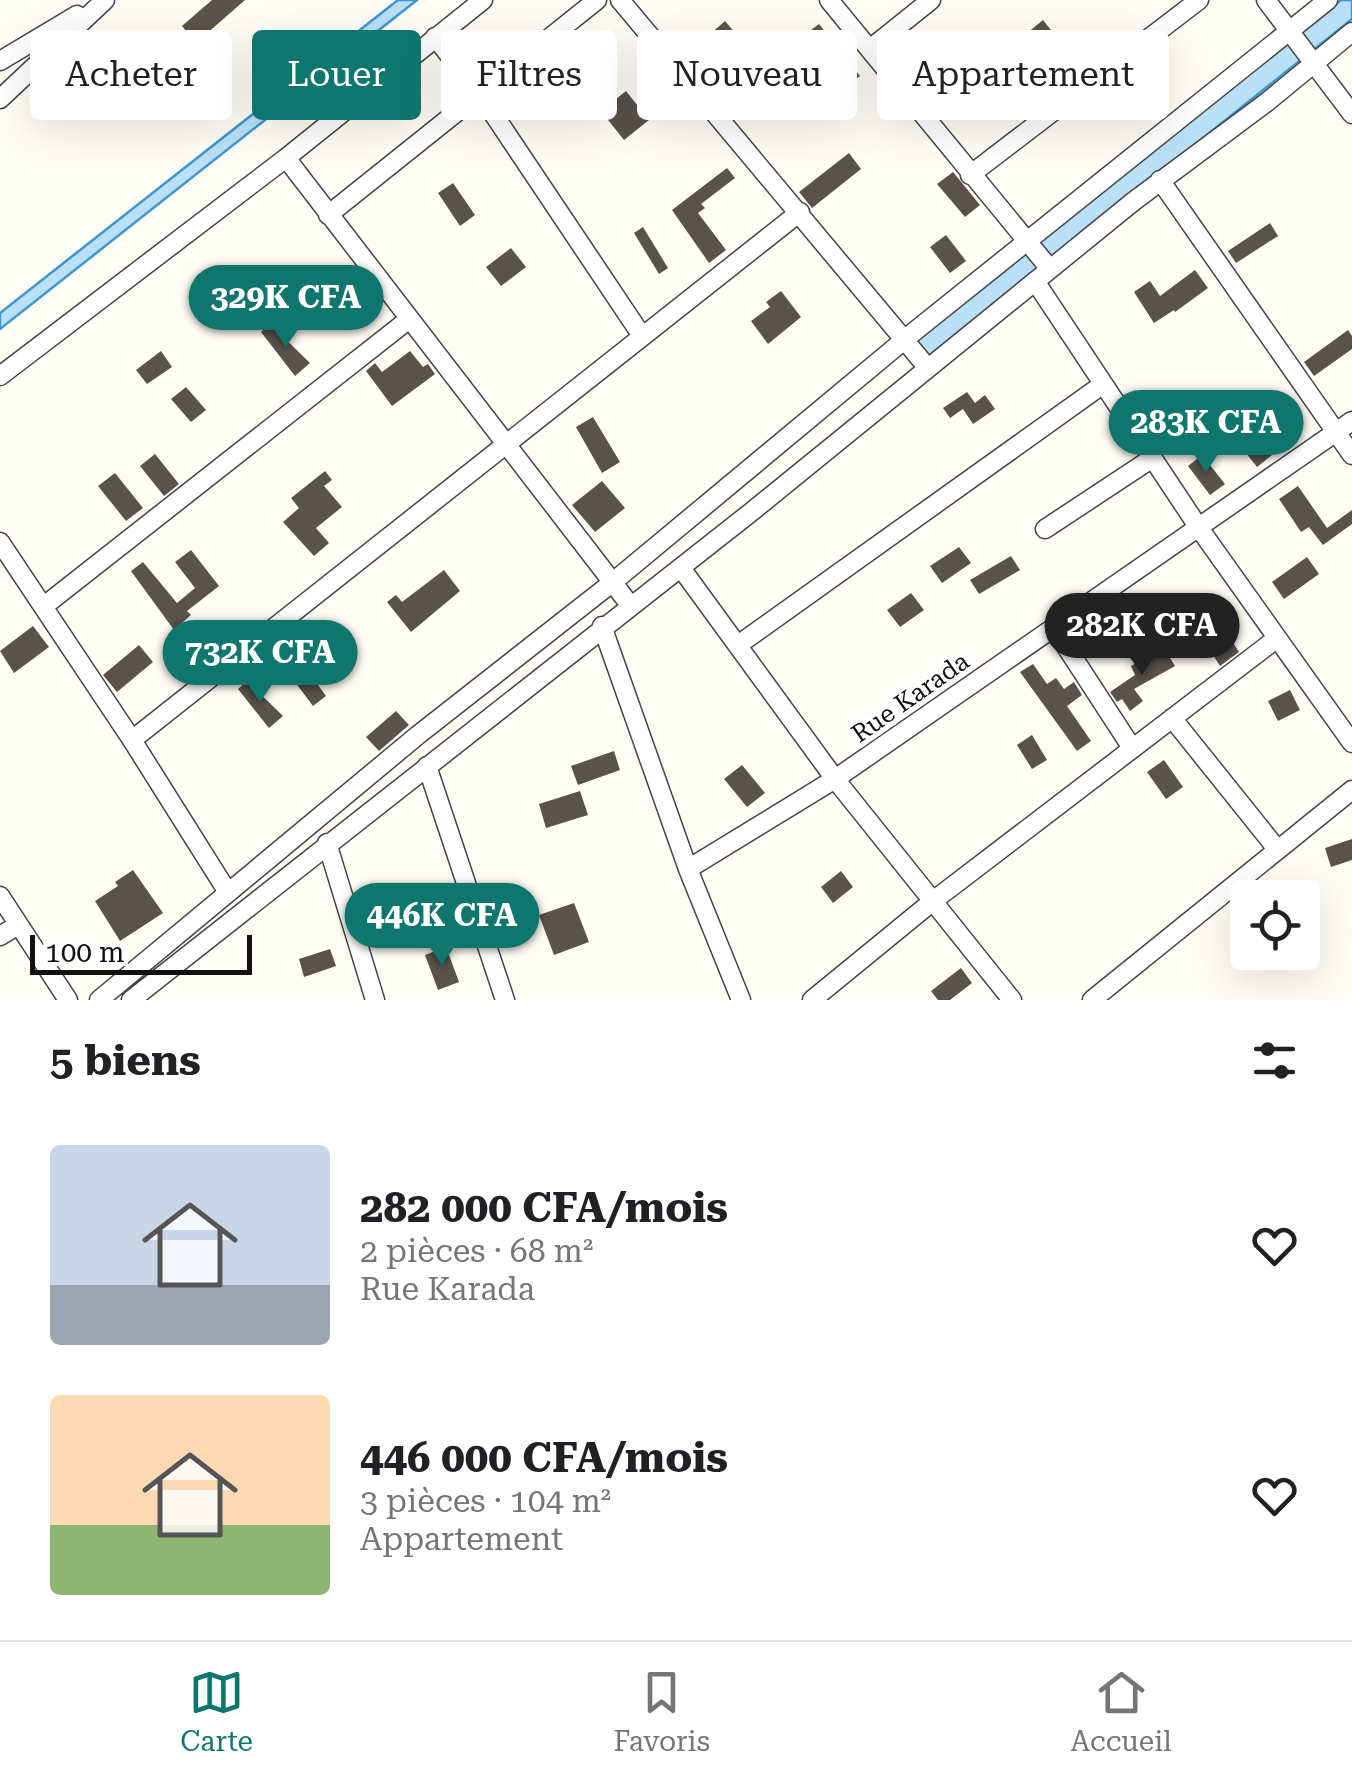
<!DOCTYPE html>
<html lang="fr">
<meta charset="utf-8">
<style>
:root{--surface:#fff;--page:#f6f6f6;--text:#202124;--muted:#757577;--line:#e0e0e0;--accent:#0f766e}
body{margin:0;font-family:"Roboto Serif",serif;background:var(--page);color:var(--text);height:100vh;display:flex;flex-direction:column;font-size:38px;white-space:nowrap}
*{box-sizing:border-box;margin:0}
p{font-size:32px;color:var(--muted)}
.icon{flex:none;width:55px;height:55px;fill:none;stroke:currentColor;stroke-width:2;stroke-linecap:round;stroke-linejoin:round}
.map{position:relative;height:1000px;overflow:hidden}
.side{display:flex;flex-direction:column;background:var(--surface);flex:1}
.side>*{flex:none}
.top-card{position:absolute;left:30px;top:30px;width:1292px;height:90px;display:flex;gap:20px}
.fabs{position:absolute;left:1230px;top:880px;display:grid;gap:20px}
.fabs a{display:grid;place-items:center;width:90px;height:90px;border-radius:10px;background:var(--surface);box-shadow:0 10px 40px #0002;font-size:50px}
.scale{position:absolute;left:30px;bottom:25px;width:222px;box-sizing:border-box;padding-left:10px;border:5px solid #111;border-top:0;font-size:28px;line-height:35px;white-space:nowrap;color:#111;-webkit-text-stroke:8px #fff;paint-order:stroke}
.price{position:absolute;translate:-50% -85px;padding:0 22px;border-radius:35px;background:var(--accent);color:#fff;font-size:32px;line-height:65px;filter:drop-shadow(0 2px 5px #0008)}
.price::after{content:'';position:absolute;left:50%;top:60px;width:30px;height:22px;margin-left:-15px;background:inherit;clip-path:polygon(0 0,100% 0,50% 100%)}
.price.on{background:#222;color:#fff}
ul{padding:0;list-style:none}
li{display:flex;align-items:center;gap:30px;height:250px;padding:0 50px}
li span{display:grid;place-items:center;flex:none;width:280px;height:200px;border-radius:10px;color:#555}
li>.icon{margin-inline-start:auto}
span .icon{width:120px;height:120px;fill:#fffc;stroke-width:1}
li b{font-size:42px}
h2{display:flex;justify-content:space-between;align-items:center;height:120px;padding:0 50px;font-size:42px}
.tag{padding:0 35px;border-radius:10px;background:var(--surface);box-shadow:0 10px 40px #0002;font-size:35px;line-height:90px}
.tag.on{background:var(--accent);color:#fff}
.tab-bar{display:flex;justify-content:space-around;align-items:center;height:140px;border-top:2px solid var(--line);background:var(--surface);font-size:28px;color:var(--muted)}
.tab-bar a{display:grid;justify-items:center;gap:5px}
.tab-bar .on{color:var(--accent)}
.map>svg:first-child{display:block}
</style>
<div class="map">
<svg width="1352" height="1000" viewBox="0 0 1352 1000">
<rect width="100%" height="100%" fill="#fffdf5"/>
<!-- water -->
<path fill="#b9e0f7" stroke="#3f96cf" stroke-width="2.5" d="M 398,0 L 417,0 L 0,329 L 0,313 Z
M 1341,0 L 1352,0 L 1352,19 L 959,333 L 930,355 L 918,353 L 917,340 Z"/>
<!-- building -->
<path fill="#5a524d" d="M 212,0 L 245,0 L 196,43 L 182,26 Z
M 1043,20 L 1084,72 L 1066,86 L 1059,77 L 1045,88 L 1028,66 L 1042,55 L 1026,34 Z
M 725,21 L 736,34 L 710,56 L 700,43 Z
M 819,24 L 833,42 L 787,77 L 773,59 Z
M 847,60 L 860,76 L 812,113 L 799,96 Z
M 626,91 L 649,120 L 624,140 L 601,111 Z
M 849,153 L 861,169 L 812,208 L 799,192 Z
M 727,168 L 735,178 L 701,204 L 705,208 L 698,213 L 726,250 L 709,263 L 672,210 Z
M 953,172 L 980,205 L 965,217 L 937,184 Z
M 453,183 L 475,215 L 460,226 L 438,193 Z
M 1270,223 L 1278,236 L 1236,263 L 1228,251 Z
M 643,227 L 668,268 L 659,274 L 634,233 Z
M 946,235 L 966,261 L 950,273 L 930,247 Z
M 511,248 L 526,267 L 501,286 L 486,267 Z
M 1195,270 L 1208,288 L 1175,312 L 1174,310 L 1154,323 L 1134,292 L 1150,281 L 1160,296 Z
M 781,291 L 801,317 L 768,344 L 751,321 L 770,307 L 766,302 Z
M 270,324 L 310,363 L 295,376 L 261,332 Z
M 1348,330 L 1352,336 L 1352,349 L 1314,376 L 1304,362 Z
M 161,351 L 172,367 L 147,384 L 136,370 Z
M 410,351 L 423,367 L 428,364 L 435,374 L 392,406 L 366,371 L 375,363 L 382,372 Z
M 186,387 L 206,410 L 191,422 L 171,399 Z
M 967,392 L 975,403 L 985,395 L 995,409 L 973,424 L 963,409 L 950,418 L 943,408 Z
M 1206,396 L 1217,412 L 1181,436 L 1170,420 Z
M 593,417 L 620,462 L 602,473 L 576,427 Z
M 1255,432 L 1272,455 L 1257,467 L 1239,444 Z
M 155,454 L 179,484 L 164,496 L 140,466 Z
M 1202,455 L 1225,484 L 1210,495 L 1188,466 Z
M 325,471 L 332,480 L 324,486 L 342,507 L 316,528 L 329,543 L 314,556 L 283,522 L 299,508 L 291,498 Z
M 115,473 L 143,508 L 126,521 L 98,486 Z
M 602,481 L 625,508 L 595,532 L 572,505 Z
M 1298,486 L 1327,528 L 1352,510 L 1352,524 L 1323,545 L 1309,527 L 1301,532 L 1279,499 Z
M 959,547 L 971,563 L 942,583 L 930,566 Z
M 191,550 L 219,586 L 187,611 L 191,615 L 174,630 L 131,571 L 143,562 L 177,603 L 195,588 L 175,562 Z
M 1011,556 L 1020,570 L 979,594 L 970,580 Z
M 1307,557 L 1319,574 L 1284,599 L 1272,582 Z
M 444,570 L 460,591 L 411,632 L 387,602 L 396,595 L 402,602 Z
M 911,593 L 924,610 L 900,627 L 887,610 Z
M 1197,603 L 1216,630 L 1222,626 L 1239,652 L 1220,666 L 1213,655 L 1218,652 L 1188,610 Z
M 33,626 L 49,647 L 14,673 L 0,651 Z
M 312,633 L 339,669 L 318,685 L 326,696 L 313,706 L 295,682 L 310,671 L 292,648 Z
M 139,645 L 153,662 L 117,692 L 103,675 Z
M 1164,648 L 1175,666 L 1134,689 L 1143,701 L 1130,711 L 1122,699 L 1117,702 L 1110,692 L 1135,675 L 1131,666 Z
M 1033,664 L 1047,684 L 1056,678 L 1064,689 L 1074,682 L 1082,695 L 1067,706 L 1091,741 L 1077,751 L 1020,672 Z
M 247,681 L 283,716 L 269,728 L 238,689 Z
M 1290,690 L 1300,710 L 1278,721 L 1268,701 Z
M 396,711 L 409,725 L 379,751 L 366,737 Z
M 1032,735 L 1047,760 L 1032,769 L 1017,745 Z
M 614,751 L 620,770 L 578,785 L 571,766 Z
M 1164,760 L 1183,787 L 1166,799 L 1147,772 Z
M 742,765 L 765,793 L 747,807 L 724,779 Z
M 580,791 L 588,815 L 546,828 L 539,804 Z
M 1352,839 L 1352,860 L 1331,867 L 1325,848 Z
M 133,870 L 163,913 L 120,941 L 95,901 L 118,886 L 115,882 Z
M 841,871 L 853,887 L 833,903 L 821,887 Z
M 523,899 L 530,918 L 495,931 L 489,912 Z
M 574,903 L 589,942 L 554,955 L 539,915 Z
M 446,947 L 459,982 L 438,990 L 425,955 Z
M 330,949 L 336,966 L 304,977 L 299,959 Z
M 961,968 L 972,983 L 950,1000 L 938,1000 L 931,991 Z"/>
<g fill="none" stroke-linecap="round" stroke-linejoin="round">
<defs>
<path id="minor" d="M 620,0 L 927,367
M 829,0 L 1050,269
M 1266,0 L 1352,114
M 435,37 L 480,94 L 642,336
M 870,49 L 931,0
M 0,61 L 77,15
M 0,99 L 105,0
M 286,158 L 630,605
M 970,175 L 1199,0
M 1160,180 L 1352,455
M 328,215 L 597,0
M 1035,281 L 1199,528 L 1352,743
M 0,376 L 286,158 L 483,0
M 1045,529 L 1151,459
M 0,542 L 132,740 L 227,891
M 681,568 L 835,779 L 1012,1000
M 44,606 L 408,320
M 602,626 L 688,869 L 741,1000
M 1054,628 L 1132,748
M 738,645 L 1102,385
M 1172,718 L 1277,849
M 132,740 L 800,212
M 427,766 L 505,1000
M 327,843 L 375,1000
M 688,869 L 835,779 L 1352,421
M 0,896 L 68,1000
M 0,936 L 18,925
M 99,1000 L 418,735 L 613,582 L 915,331 L 1328,0
M 131,1000 L 750,513 L 1134,201 L 1267,102 L 1352,32
M 812,1000 L 933,901 L 1276,639
M 1092,1000 L 1352,790"/>
</defs>
<!-- minor casing -->
<use href="#minor" stroke="#444" stroke-width="21"/>
<!-- minor -->
<use href="#minor" stroke="#fff" stroke-width="18"/>
</g>
<g text-anchor="middle" stroke-width="10" stroke-linejoin="round" paint-order="stroke">
<!-- street labels -->
<g font-size="25" fill="#111" stroke="#fff">
<text transform="translate(910 697) rotate(-35)" y="9">Rue Karada</text>
</g>
</g>
</svg>
<div class="fabs">
<a><svg class="icon" aria-label="locate" viewBox="0 0 24 24"><circle cx="12" cy="12" r="6"/><path d="M12 2v4M12 18v4M2 12h4M18 12h4"/></svg></a>
</div>
<div class="scale">100 m</div>
<b class="price" style="left:286px;top:350px">329K CFA</b>
<b class="price" style="left:1206px;top:475px">283K CFA</b>
<b class="price on" style="left:1142px;top:678px">282K CFA</b>
<b class="price" style="left:260px;top:705px">732K CFA</b>
<b class="price" style="left:442px;top:968px">446K CFA</b>
<div class="top-card">
<a class="tag">Acheter</a>
<a class="tag on">Louer</a>
<a class="tag">Filtres</a>
<a class="tag">Nouveau</a>
<a class="tag">Appartement</a>
</div>
</div>
<section class="side">
<h2>5 biens<svg class="icon" aria-label="filters" viewBox="0 0 24 24"><path d="M4 7h16M4 17h16"/><circle cx="9" cy="7" r="2"/><circle cx="15" cy="17" r="2"/></svg></h2>
<ul>
<li><span style="background:linear-gradient(#c9d6e8 70%,#9aa5b1 0)"><svg class="icon" aria-label="home" viewBox="0 0 24 24"><path d="M3 11l9-7 9 7M6 9v11h12V9"/></svg></span><div><b>282 000 CFA/mois</b><p>2 pièces · 68 m²</p><p>Rue Karada</p></div><svg class="icon" aria-label="heart" viewBox="0 0 24 24"><path d="M12 20l-8-8c-3-5 5-10 8-4 3-6 11-1 8 4z"/></svg></li>
<li><span style="background:linear-gradient(#ffd9b3 65%,#8fb573 0)"><svg class="icon" aria-label="home" viewBox="0 0 24 24"><path d="M3 11l9-7 9 7M6 9v11h12V9"/></svg></span><div><b>446 000 CFA/mois</b><p>3 pièces · 104 m²</p><p>Appartement</p></div><svg class="icon" aria-label="heart" viewBox="0 0 24 24"><path d="M12 20l-8-8c-3-5 5-10 8-4 3-6 11-1 8 4z"/></svg></li>
</ul>
</section>
<nav class="tab-bar">
<a class="on"><svg class="icon" aria-label="map" viewBox="0 0 24 24"><path d="M3 6l6-2 6 2 6-2v14l-6 2-6-2-6 2zM9 4v14M15 6v14"/></svg>Carte</a>
<a><svg class="icon" aria-label="saved" viewBox="0 0 24 24"><path d="M7 4h10v16l-5-4-5 4z"/></svg>Favoris</a>
<a><svg class="icon" aria-label="home" viewBox="0 0 24 24"><path d="M3 11l9-7 9 7M6 9v11h12V9"/></svg>Accueil</a>
</nav>
